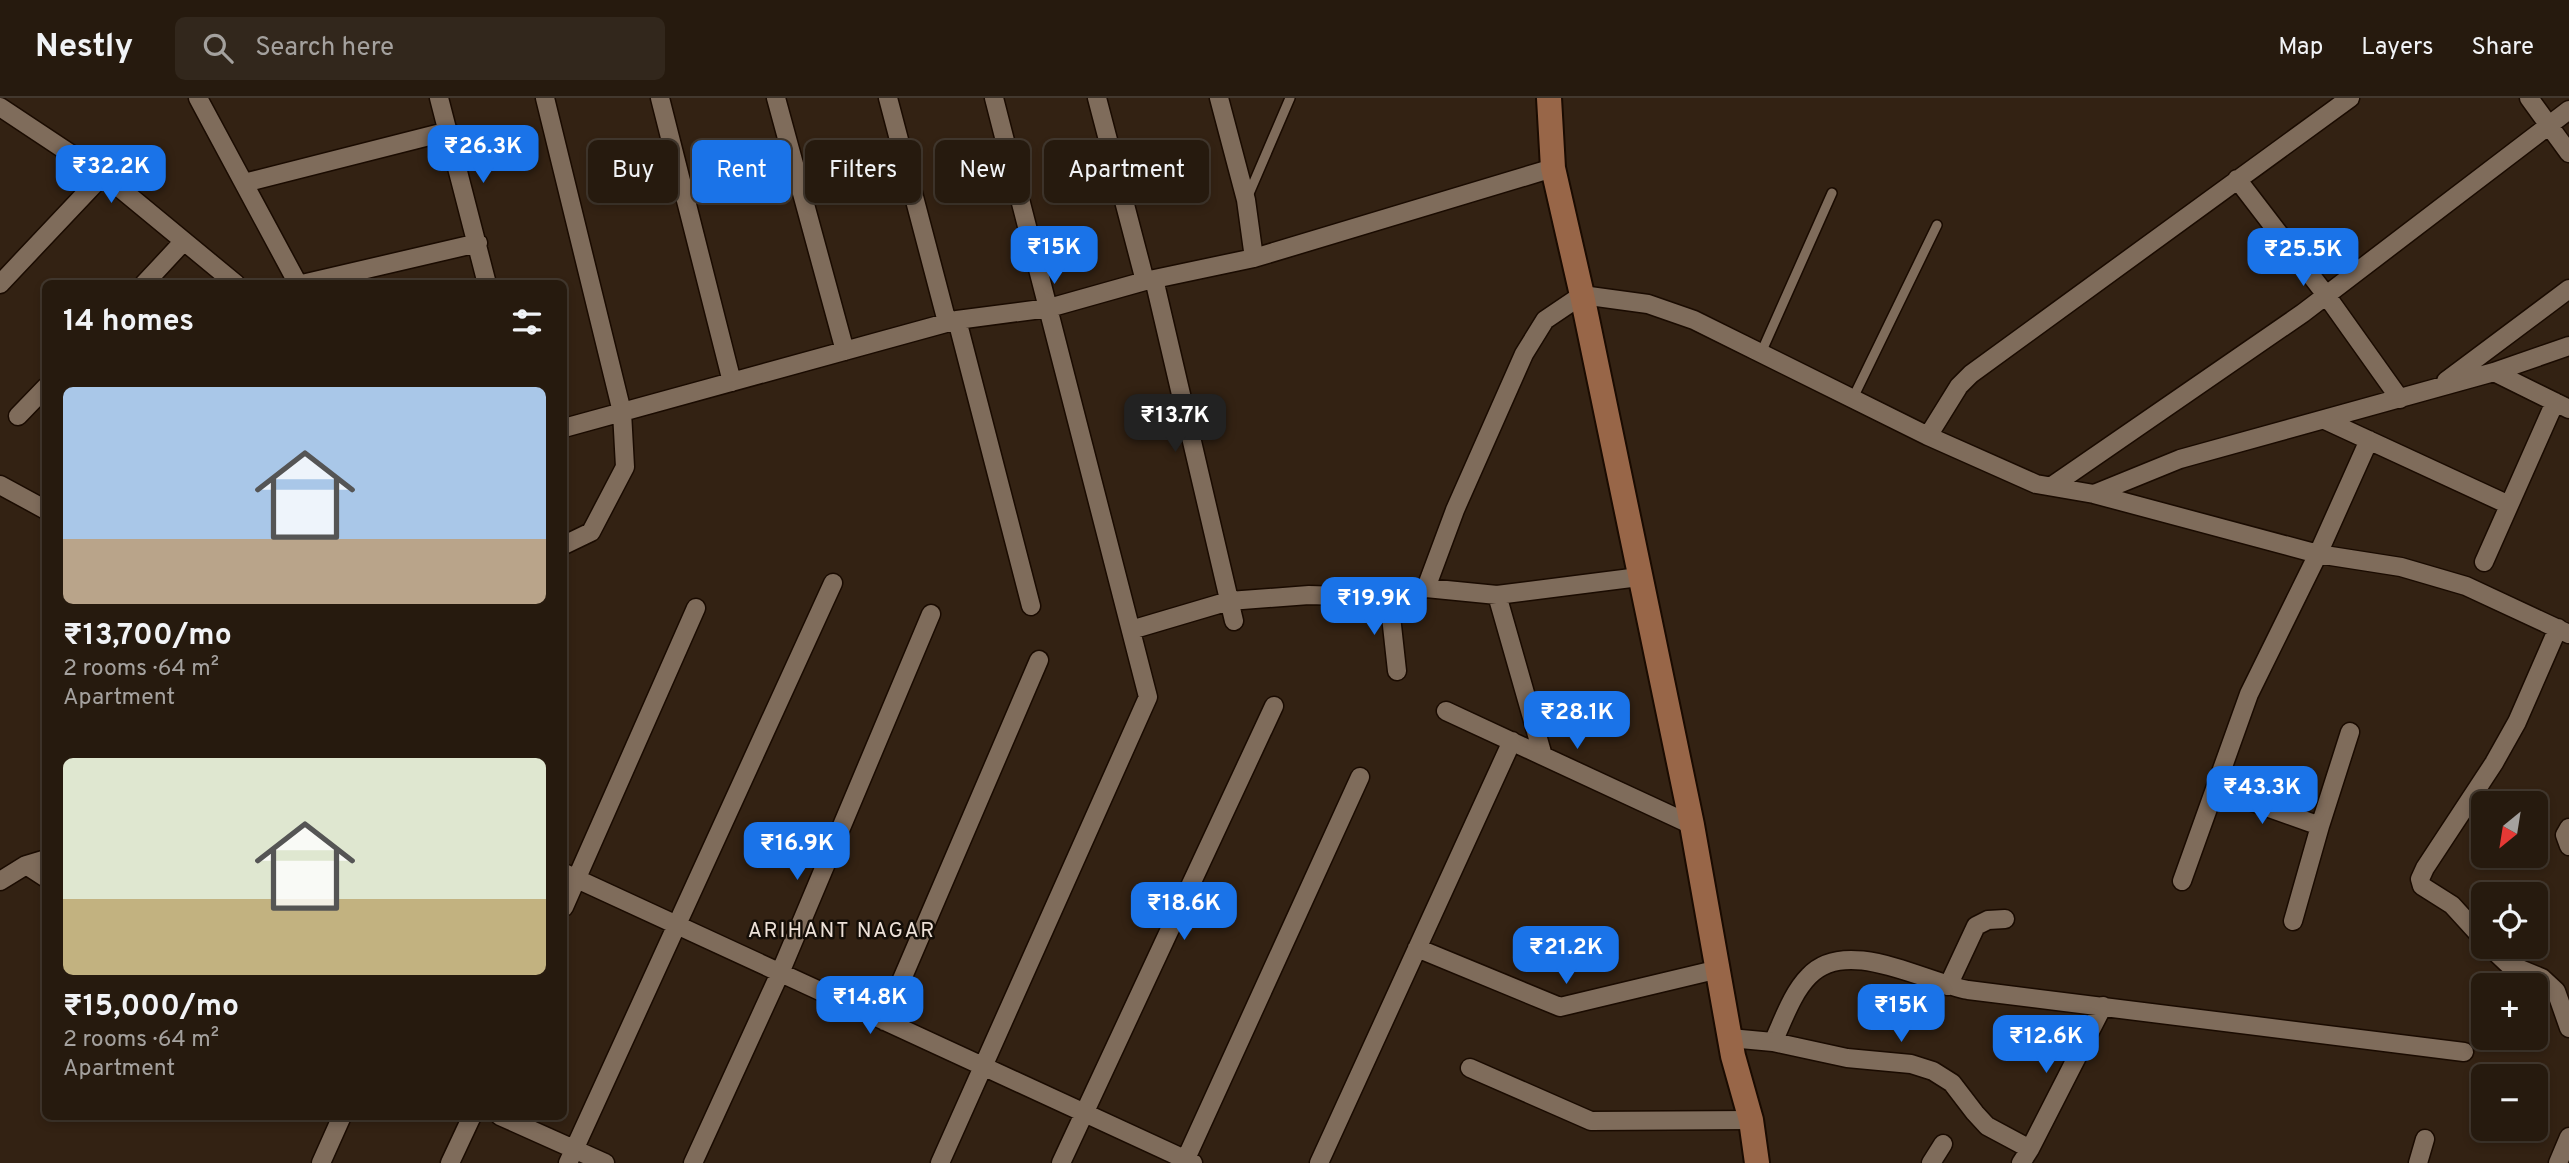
<!DOCTYPE html>
<meta charset="utf-8">
<style>
:root{--surface:#261a0e;--page:#32271c;--text:#f1f3f6;--muted:#a4a19e;--line:#42382e;--accent:#1a73e8}
body{margin:0;font-family:Overpass,sans-serif;background:var(--page);color:var(--text);height:100vh;display:flex;flex-direction:column;font-size:26px;white-space:nowrap}
*{box-sizing:border-box;margin:0}
p{font-size:23px;color:var(--muted)}
.icon{flex:none;width:38px;height:38px;fill:none;stroke:currentColor;stroke-width:2;stroke-linecap:round;stroke-linejoin:round}
.map{position:relative;flex:1;overflow:hidden}
.drawer{position:absolute;left:42px;top:182px;width:525px;height:840px;display:flex;flex-direction:column;background:var(--surface);border-radius:10px;box-shadow:0 4px 10px #0003,0 0 0 2px var(--line)}
.drawer>*{flex:none}
.guide{position:absolute;left:588px;top:42px;width:665px;height:63px;display:flex;gap:14px}
.needle{width:46px;rotate:210deg}
.buttons{position:absolute;left:2471px;top:693px;display:grid;gap:14px}
.buttons a{display:grid;place-items:center;width:77px;height:77px;border-radius:10px;background:var(--surface);box-shadow:0 4px 10px #0003,0 0 0 2px var(--line);font-size:35px}
.price{position:absolute;translate:-50% -60px;padding:0 16px;border-radius:14px;background:var(--accent);color:#fff;font-size:23px;line-height:46px;filter:drop-shadow(0 2px 4px #0008)}
.price::after{content:'';position:absolute;left:50%;top:42px;width:21px;height:16px;margin-left:-10px;background:inherit;clip-path:polygon(0 0,100% 0,50% 100%)}
.price.current{background:#222;color:#fff}
ul{padding:0;list-style:none}
li{display:grid;align-content:center;gap:14px;height:371px;padding:0 21px}
li span{display:grid;place-items:center;height:217px;border-radius:10px;color:#555}
li>.icon{margin-inline-start:auto}
span .icon{width:126px;height:126px;fill:#fffc;stroke-width:1}
li b{font-size:30px}
h2{display:flex;justify-content:space-between;align-items:center;height:84px;padding:0 21px;font-size:30px}
.chip{padding:0 24px;border-radius:10px;background:var(--surface);box-shadow:0 4px 10px #0003,0 0 0 2px var(--line);font-size:24px;line-height:63px}
.chip.current{background:var(--accent);color:#fff}
header{display:flex;align-items:center;gap:42px;box-sizing:border-box;height:98px;padding:0 35px;background:var(--surface);border-bottom:2px solid var(--line)}
header strong{font-size:33px}
nav{display:flex;gap:38px;margin-inline-start:auto;font-size:24px}
.search{width:490px;height:63px;background:var(--page);display:flex;align-items:center;gap:18px;box-sizing:border-box;padding:0 24px;border-radius:10px;color:var(--muted);font-size:26px}
.map>svg:first-child{display:block}
</style>
<header>
<strong>Nestly</strong>
<div class="search"><svg class="icon" aria-label="search" viewBox="0 0 24 24"><circle cx="10" cy="10" r="6"/><path d="M15 15l6 6"/></svg>Search here</div>
<nav><a>Map</a><a>Layers</a><a>Share</a></nav>
</header>
<div class="map">
<svg width="2569" height="1065" viewBox="0 0 2569 1065">
<rect width="100%" height="100%" fill="#332213"/>
<g fill="none" stroke-linecap="round" stroke-linejoin="round">
<defs>
<path id="lane" d="M 1248,98 L 1290,0
M 1761,255 L 1832,95
M 1853,300 L 1937,127"/>
<path id="street" d="M 198,0 L 298,186
M 439,0 L 487,186
M 545,0 L 622,314 L 625,369 L 591,434 L 564,447
M 660,0 L 732,284
M 776,0 L 845,253
M 888,0 L 947,224
M 1097,0 L 1145,183
M 1219,0 L 1246,102 L 1254,160
M 2529,0 L 2569,55
M 0,9 L 110,82 L 236,186
M 2237,81 L 2326,197 L 2400,301
M 244,85 L 449,33
M 1154,181 L 1234,523
M 0,186 L 103,77
M 144,186 L 184,143
M 302,186 L 478,145
M 957,222 L 1031,508
M 2494,274 L 2569,311
M 2446,283 L 2569,191
M 18,318 L 46,289
M 2325,322 L 2509,407
M 564,330 L 957,222 L 1049,210 L 1145,183 L 1254,160 L 1553,70
M 1928,338 L 1959,288 L 1971,276 L 2350,0
M 0,387 L 46,412
M 2052,388 L 2303,215 L 2569,12
M 2094,396 L 2180,361 L 2494,274 L 2569,248
M 2484,464 L 2555,304
M 1426,490 L 1455,412 L 1524,256 L 1545,222 L 1582,197 L 1648,206 L 1694,222 L 1928,338 L 2036,386 L 2094,396 L 2318,456 L 2401,469 L 2466,488 L 2569,536
M 1497,497 L 1543,658
M 1389,500 L 1397,573
M 1131,532 L 1229,503 L 1309,497 L 1403,500 L 1426,490 L 1497,497 L 1639,479
M 1446,613 L 1692,727
M 2216,691 L 2320,728
M 2569,730 L 2565,737 L 2569,748
M 26,767 L 46,780
M 564,775 L 1193,1065
M 0,783 L 26,767 L 46,761
M 2182,783 L 2249,596 L 2318,456 L 2369,342
M 564,809 L 696,510
M 2293,823 L 2320,728 L 2350,634
M 2483,841 L 2452,807 L 2422,788 L 2420,781 L 2425,770 L 2494,665 L 2517,624 L 2558,530
M 2490,849 L 2508,866 L 2542,880 L 2556,893 L 2569,930
M 1417,850 L 1560,909 L 1719,871
M 1948,888 L 1976,828 L 1988,822 L 2005,821
M 884,923 L 1039,562
M 1730,940 L 1773,944 L 1847,960 L 1911,966 L 1933,973 L 1952,985 L 1975,1015 L 1987,1028 L 2030,1051
M 1773,944 C 1783,923 1792,895 1809,878 C 1846,838 1924,884 1968,892 L 2464,954
M 1470,970 L 1591,1023 L 1751,1022
M 500,1018 L 605,1065
M 321,1065 L 342,1018
M 450,1065 L 472,1018
M 568,1065 L 833,485
M 693,1065 L 780,875 L 931,516
M 940,1065 L 1148,599 L 994,0
M 1061,1065 L 1274,608
M 1184,1065 L 1360,679
M 1319,1065 L 1512,643
M 1931,1065 L 1943,1046
M 2021,1065 L 2030,1051 L 2103,908
M 2418,1065 L 2425,1041
M 2558,1065 L 2569,1039"/>
<path id="secondary" d="M 1549,0 L 1553,70 L 1582,197 L 1692,727 L 1733,958 L 1751,1022 L 1757,1065"/>
</defs>
<!-- lane casing -->
<use href="#lane" stroke="#1a0b01" stroke-width="12"/>
<!-- street casing -->
<use href="#street" stroke="#1a0b01" stroke-width="21"/>
<!-- secondary casing -->
<use href="#secondary" stroke="#1a0b01" stroke-width="28"/>
<!-- lane -->
<use href="#lane" stroke="#7f6c5b" stroke-width="9"/>
<!-- street -->
<use href="#street" stroke="#7f6c5b" stroke-width="18"/>
<!-- secondary -->
<use href="#secondary" stroke="#986648" stroke-width="24"/>
</g>
<g text-anchor="middle" stroke-width="5" stroke-linejoin="round" paint-order="stroke">
<!-- neighbourhood labels -->
<g font-size="21" letter-spacing="2" fill="#ede1d8" stroke="#150e07">
<text x="842" y="839">ARIHANT NAGAR</text>
</g>
</g>
</svg>
<div class="buttons">
<a><svg class="needle" viewBox="-14 -14 28 28"><path d="M0-13l5 13h-10z" fill="#e53935"/><path d="M0 13l5-13h-10z" fill="#a4a19e"/></svg></a>
<a><svg class="icon" aria-label="locate" viewBox="0 0 24 24"><circle cx="12" cy="12" r="6"/><path d="M12 2v4M12 18v4M2 12h4M18 12h4"/></svg></a>
<a>+</a>
<a>−</a>
</div>
<b class="price" style="left:483px;top:87px">₹26.3K</b>
<b class="price" style="left:111px;top:107px">₹32.2K</b>
<b class="price" style="left:1054px;top:188px">₹15K</b>
<b class="price" style="left:2303px;top:190px">₹25.5K</b>
<b class="price current" style="left:1175px;top:356px">₹13.7K</b>
<b class="price" style="left:1374px;top:539px">₹19.9K</b>
<b class="price" style="left:1577px;top:653px">₹28.1K</b>
<b class="price" style="left:2262px;top:728px">₹43.3K</b>
<b class="price" style="left:797px;top:784px">₹16.9K</b>
<b class="price" style="left:1184px;top:844px">₹18.6K</b>
<b class="price" style="left:1566px;top:888px">₹21.2K</b>
<b class="price" style="left:870px;top:938px">₹14.8K</b>
<b class="price" style="left:1901px;top:946px">₹15K</b>
<b class="price" style="left:2046px;top:977px">₹12.6K</b>
<div class="guide">
<a class="chip">Buy</a>
<a class="chip current">Rent</a>
<a class="chip">Filters</a>
<a class="chip">New</a>
<a class="chip">Apartment</a>
</div>
<section class="drawer">
<h2>14 homes<svg class="icon" aria-label="filters" viewBox="0 0 24 24"><path d="M4 7h16M4 17h16"/><circle cx="9" cy="7" r="2"/><circle cx="15" cy="17" r="2"/></svg></h2>
<ul>
<li><span style="background:linear-gradient(#a9c7e8 70%,#b9a48a 0)"><svg class="icon" aria-label="home" viewBox="0 0 24 24"><path d="M3 11l9-7 9 7M6 9v11h12V9"/></svg></span><div><b>₹13,700/mo</b><p>2 rooms · 64 m²</p><p>Apartment</p></div></li>
<li><span style="background:linear-gradient(#dfe7d0 65%,#c2b280 0)"><svg class="icon" aria-label="home" viewBox="0 0 24 24"><path d="M3 11l9-7 9 7M6 9v11h12V9"/></svg></span><div><b>₹15,000/mo</b><p>2 rooms · 64 m²</p><p>Apartment</p></div></li>
</ul>
</section>
</div>
